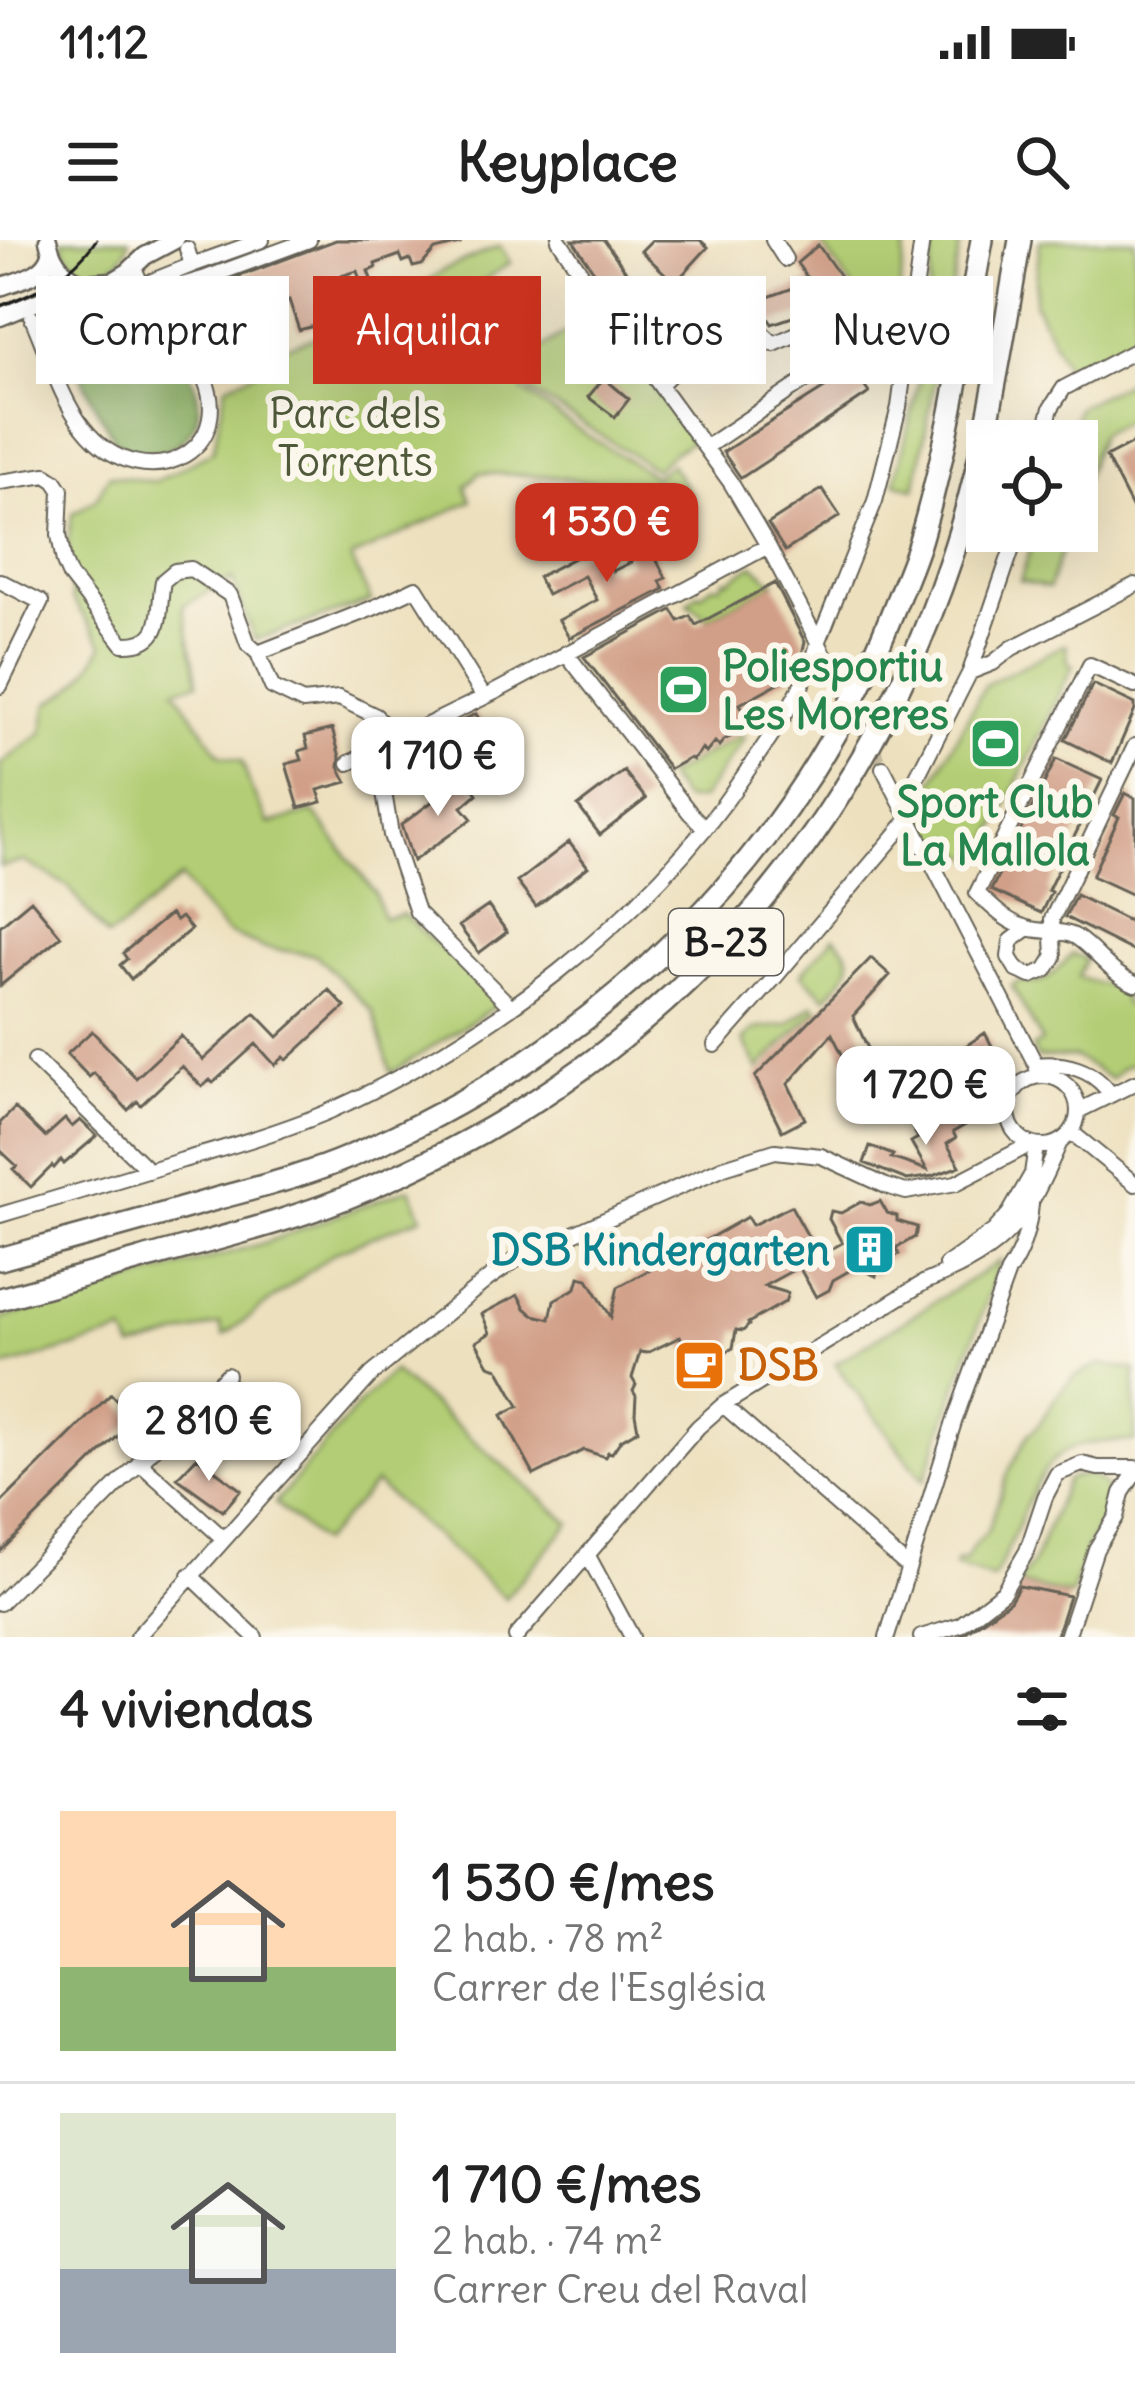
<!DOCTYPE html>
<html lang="es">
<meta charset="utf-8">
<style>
:root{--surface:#fff;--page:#f2f2f2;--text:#222;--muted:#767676;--line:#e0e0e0;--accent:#c8321e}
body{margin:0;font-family:Delius,sans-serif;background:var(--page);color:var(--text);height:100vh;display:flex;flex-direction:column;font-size:45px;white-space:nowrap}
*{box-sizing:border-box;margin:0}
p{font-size:39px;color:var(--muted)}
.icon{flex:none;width:66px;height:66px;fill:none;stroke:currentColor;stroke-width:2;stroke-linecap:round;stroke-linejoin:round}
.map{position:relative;height:1397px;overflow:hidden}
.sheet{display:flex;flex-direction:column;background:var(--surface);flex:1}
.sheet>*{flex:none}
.banner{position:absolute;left:36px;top:36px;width:1065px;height:108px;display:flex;gap:24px}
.tools{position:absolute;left:966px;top:180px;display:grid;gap:24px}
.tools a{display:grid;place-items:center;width:132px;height:132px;border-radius:0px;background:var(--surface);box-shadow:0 12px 48px #0002;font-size:60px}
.price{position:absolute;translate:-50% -102px;padding:0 27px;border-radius:24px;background:#fff;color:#222;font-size:39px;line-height:78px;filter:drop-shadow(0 3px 6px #0008)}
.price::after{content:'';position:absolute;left:50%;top:72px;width:36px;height:27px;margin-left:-18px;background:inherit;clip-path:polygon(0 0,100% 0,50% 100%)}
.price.selected{background:var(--accent);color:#fff}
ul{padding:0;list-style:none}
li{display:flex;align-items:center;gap:36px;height:300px;padding:0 60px}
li+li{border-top:3px solid var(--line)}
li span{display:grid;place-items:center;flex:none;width:336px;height:240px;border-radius:0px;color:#555}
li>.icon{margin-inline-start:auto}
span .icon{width:144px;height:144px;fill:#fffc;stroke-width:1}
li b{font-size:51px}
h2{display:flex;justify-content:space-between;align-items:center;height:144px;padding:0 60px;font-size:51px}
.pill{padding:0 42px;border-radius:0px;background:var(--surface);box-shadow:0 12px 48px #0002;font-size:42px;line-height:108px}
.pill.selected{background:var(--accent);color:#fff}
.status{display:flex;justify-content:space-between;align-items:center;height:84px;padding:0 60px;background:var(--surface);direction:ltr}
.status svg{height:33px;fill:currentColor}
header{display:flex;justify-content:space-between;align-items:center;height:156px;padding:0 60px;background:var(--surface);font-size:54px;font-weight:700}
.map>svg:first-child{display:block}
</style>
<div class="status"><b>11:12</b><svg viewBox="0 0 49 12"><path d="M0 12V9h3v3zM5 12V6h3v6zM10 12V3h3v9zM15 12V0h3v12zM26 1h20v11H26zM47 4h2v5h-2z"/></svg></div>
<header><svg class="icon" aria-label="menu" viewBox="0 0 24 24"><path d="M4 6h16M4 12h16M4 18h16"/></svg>Keyplace<svg class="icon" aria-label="search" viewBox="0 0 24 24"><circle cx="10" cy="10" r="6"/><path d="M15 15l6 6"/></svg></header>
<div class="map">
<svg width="1135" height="1397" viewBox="0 0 1135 1397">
<rect width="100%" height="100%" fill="#fbf7ec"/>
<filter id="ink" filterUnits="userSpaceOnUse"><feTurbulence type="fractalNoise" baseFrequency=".00833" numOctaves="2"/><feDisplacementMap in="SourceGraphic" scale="24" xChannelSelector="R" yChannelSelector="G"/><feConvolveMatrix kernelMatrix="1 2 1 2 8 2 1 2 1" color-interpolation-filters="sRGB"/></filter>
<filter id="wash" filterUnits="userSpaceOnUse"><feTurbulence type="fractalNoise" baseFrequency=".004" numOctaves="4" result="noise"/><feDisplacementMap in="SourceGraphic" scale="48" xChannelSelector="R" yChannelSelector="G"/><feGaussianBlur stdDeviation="2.7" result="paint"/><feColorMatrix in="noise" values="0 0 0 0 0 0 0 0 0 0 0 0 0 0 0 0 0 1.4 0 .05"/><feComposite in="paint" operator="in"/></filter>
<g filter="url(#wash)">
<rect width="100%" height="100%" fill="#ede0be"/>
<!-- green -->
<path fill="#b2cd74" stroke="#677448" stroke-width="3" d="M 62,0 L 129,0 C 120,41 71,42 62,0 Z
M 819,0 L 907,0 L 895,78 L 864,64 Z
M 934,0 L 961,0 L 915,249 L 895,242 L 919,142 Z
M 1040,0 L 1135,0 L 1135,102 L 1071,137 L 1034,63 Z
M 500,6 L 510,23 L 463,54 L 523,151 L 577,189 L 654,236 L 671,224 L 691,256 L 548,236 L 479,233 L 466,247 L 471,261 L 351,318 L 371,361 L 255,400 L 232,339 L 183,366 L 198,443 L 175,449 L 220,515 L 242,521 L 251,549 L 269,584 L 314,572 L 375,653 L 383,678 L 403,674 C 433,705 472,730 497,765 L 391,833 L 373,772 L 316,715 L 264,708 L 227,693 L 197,661 L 181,637 L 122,688 L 107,697 L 69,647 L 24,621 L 0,627 L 0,525 L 43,492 L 48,463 C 76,450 89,432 103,405 L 72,359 L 68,302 L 72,274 L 96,259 L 109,235 L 155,242 L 213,211 L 226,146 L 276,122 L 274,111 L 382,74 L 443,30 Z
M 598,71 L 694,200 L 674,212 L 655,229 L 533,153 L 519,141 L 515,126 Z
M 1135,138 L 1135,176 L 1100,194 L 1077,262 L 1077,201 L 1067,201 L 1078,167 Z
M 1036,291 L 1068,291 L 1049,348 L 1020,341 Z
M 753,325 L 775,343 L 708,378 L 688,363 L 698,353 L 701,355 L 712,346 L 721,345 L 725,339 L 728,341 Z
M 1066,404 L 1068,423 L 1073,425 L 980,622 L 932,595 L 925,574 L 924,558 L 985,445 Z
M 740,496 L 744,498 L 701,560 L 684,560 L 666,537 Z
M 834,697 C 863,722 846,735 826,757 L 801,734 Z
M 1072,714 L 1086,719 L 1078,737 C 1096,745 1110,745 1128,749 L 1123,760 L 1125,765 L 1135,767 L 1135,822 L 1122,828 L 1111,839 L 1075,817 L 1038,818 L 1032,808 L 1042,801 L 1012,746 L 1020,741 C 1045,749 1057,730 1072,714 Z
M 813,765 L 818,769 L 758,829 L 743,800 L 755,789 L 787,785 Z
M 410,948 L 422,977 L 335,1012 L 224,1096 L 220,1084 L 133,1109 L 124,1093 L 0,1128 L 0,1079 L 267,1002 Z
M 1000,1021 L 924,1241 L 835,1124 Z
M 1101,1124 L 1135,1130 L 1135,1201 C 1114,1202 1088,1200 1069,1209 C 1030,1227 1017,1303 993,1339 L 954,1326 L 958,1320 L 965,1321 L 973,1307 L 988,1291 L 1008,1233 L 1028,1195 L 1037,1187 L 1058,1154 L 1074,1137 Z
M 393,1131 L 570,1283 L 505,1358 L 375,1243 L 321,1303 L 275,1263 L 360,1163 Z
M 1087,1234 C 1102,1240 1110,1250 1111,1266 L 1087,1308 L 1071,1355 L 1018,1344 L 1035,1319 L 1067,1239 Z"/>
<!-- forest -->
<path fill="#8db066" stroke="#546641" stroke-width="3" d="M 88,63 C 112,72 137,80 158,96 C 190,121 218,171 180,202 C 173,208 162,212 155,216 L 118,206 L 95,165 L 52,71 Z"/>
<g id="blocks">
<!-- building -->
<path fill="#d19f87" d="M 336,0 L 459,0 L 460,4 L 435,10 L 422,25 L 413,27 L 410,19 L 403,22 L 400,15 L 375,24 L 376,28 L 368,31 L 371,39 L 361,43 L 357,31 L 331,39 L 345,78 L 299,90 L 289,60 L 268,67 L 270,72 L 259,76 L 265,113 L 259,114 L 247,78 L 228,85 L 232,98 L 207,97 L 192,54 Z
M 573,0 L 604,0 L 645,59 L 626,80 Z
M 652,0 L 700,0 L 708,7 L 675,43 L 641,11 Z
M 818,5 L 854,56 L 772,84 L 757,61 L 810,42 L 797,23 Z
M 601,83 L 617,105 L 601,116 L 586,94 Z
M 853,130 L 869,153 L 741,238 L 723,212 Z
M 604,138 L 629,159 L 615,177 L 588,157 Z
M 1135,202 L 1135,273 L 1106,217 Z
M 822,249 L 840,276 L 785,311 L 768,284 Z
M 632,297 L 638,299 L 646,314 L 652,311 L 666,338 L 660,341 L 664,349 L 569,398 L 559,380 L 597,360 L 584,336 L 547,355 L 538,337 L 593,308 L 604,329 L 610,326 L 613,331 L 631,322 L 623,307 L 625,301 Z
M 775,343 L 805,402 L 800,422 L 791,436 L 740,464 L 752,486 L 724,500 L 719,506 L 715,502 L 706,513 L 702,509 L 693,520 L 690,518 L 670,529 L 584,417 L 672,370 L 679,381 L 690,376 L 696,385 Z
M 1093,444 L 1135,464 L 1135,470 L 1112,523 L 1065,500 Z
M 476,474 L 490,497 L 438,531 L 420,501 Z
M 332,489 L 340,517 L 339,527 L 347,542 L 318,550 L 322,562 L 299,568 L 286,524 L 302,520 L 299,511 L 308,508 L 305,496 Z
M 1056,519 L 1102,540 L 1048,650 L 1051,652 L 1041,673 L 991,650 Z
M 624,531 L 646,559 L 600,595 L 578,566 Z
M 465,537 L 477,554 L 462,567 L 472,579 L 413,621 L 401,585 Z
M 1125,553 L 1135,558 L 1135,656 L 1092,636 L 1119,577 L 1114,575 Z
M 569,602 L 588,627 L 536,667 L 517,642 Z
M 1076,655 L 1135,684 L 1135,712 L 1065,677 Z
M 31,660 L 61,696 L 0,746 L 0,686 Z
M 488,666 L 507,692 L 479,713 L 459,686 Z
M 170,674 L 176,681 L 181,677 L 191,689 L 131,739 L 120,725 L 127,719 L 123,713 Z
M 871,718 L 890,735 L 853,776 L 873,819 L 850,830 L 832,794 L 788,844 L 805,879 L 782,891 L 755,837 Z
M 329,750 L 345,767 L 287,820 L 284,817 L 275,825 L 256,804 L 213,843 L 210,840 L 202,847 L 182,826 L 141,865 L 137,861 L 128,870 L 94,833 L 89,837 L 67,814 L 92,791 L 136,838 L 181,796 L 203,820 L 255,773 L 278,797 Z
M 985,793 L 992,806 L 970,819 L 984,842 L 966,853 L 955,833 L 950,836 L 942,822 Z
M 971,866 L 978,878 L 953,892 L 956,898 L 947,904 L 960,926 L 933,936 L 907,940 L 864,923 L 870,906 L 893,915 L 891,918 L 927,930 L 911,902 L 918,898 L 913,889 L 918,887 L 916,883 L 938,870 L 946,882 Z
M 15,868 L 45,897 L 65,879 L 72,887 L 80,880 L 97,896 L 64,924 L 61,920 L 54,928 L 52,926 L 31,947 L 13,929 L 17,926 L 0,910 L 0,883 Z
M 880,961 L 887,973 L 897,976 L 897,981 L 917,987 L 915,997 L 896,1008 L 899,1014 L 878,1025 L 876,1036 L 856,1027 L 833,1040 L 829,1050 L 816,1057 L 799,1027 L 764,1046 L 788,1053 L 785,1062 L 748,1083 L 749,1085 L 743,1091 L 736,1090 L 733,1108 L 711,1120 L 707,1132 L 698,1129 L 680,1097 L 647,1113 L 640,1112 L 632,1138 L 636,1145 L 633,1151 L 636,1156 L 635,1174 L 638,1190 L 621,1200 L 612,1213 L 608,1212 L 605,1217 L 584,1210 L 534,1235 L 502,1175 L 519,1166 L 498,1128 L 489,1125 L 476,1102 L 490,1093 L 482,1074 L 518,1055 L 525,1068 L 533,1075 L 550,1079 L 554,1060 L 576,1048 L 579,1037 L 588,1039 L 611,1077 L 618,1047 L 662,1023 L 666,1011 L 673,1013 L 676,1017 L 747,977 L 752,985 L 791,966 L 819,1016 L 842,1003 L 829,979 L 831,971 L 841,973 L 861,962 L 870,965 Z
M 111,1154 L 135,1179 L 0,1312 L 0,1264 Z
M 197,1217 L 241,1250 L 223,1271 L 177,1238 Z
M 1019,1346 L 1069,1356 L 1056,1397 L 959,1397 L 1010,1361 Z"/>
</g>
</g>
<g filter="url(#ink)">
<use href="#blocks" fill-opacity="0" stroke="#656155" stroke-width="3"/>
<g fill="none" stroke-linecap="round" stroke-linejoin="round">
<!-- minor-tunnel -->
<path stroke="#c3b99e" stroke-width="14" stroke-dasharray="14 7" stroke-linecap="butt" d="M 834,433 L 883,528"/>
<defs>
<path id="minor" d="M 559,0 L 616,85 L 731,243 L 768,306 L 834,433
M 773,0 L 785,19
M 192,25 L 262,0
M 133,26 L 145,52 L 149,55 L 203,39 L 309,0
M 147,51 L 152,41 L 192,25 L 187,9
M 733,66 L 774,104 L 864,64 L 895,78 L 910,68
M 32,78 C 47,111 60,158 83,187 C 146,268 256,204 191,116 C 168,84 126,69 96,44
M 661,144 L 749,52
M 1042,201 L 1051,168 L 1064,148 L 1135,111
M 706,207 L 855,107 L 864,64
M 0,242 L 46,235 L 55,241 L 61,250 L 59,295 L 64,322 L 70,336 L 123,404 C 167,406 157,370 163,341 L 175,331 L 191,329 L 230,355 L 248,404 L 258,413 L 272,447 L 303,462 L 339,458 L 376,476 L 395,500
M 0,341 L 41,362 L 0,446
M 258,413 L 373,368 L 416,348 L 484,457
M 566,413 L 690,573 L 705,588
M 970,432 L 993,423 L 1012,408 L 1135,345
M 1135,446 L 1090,425 L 977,653 C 993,668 1008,684 1031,689 C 1045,692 1065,690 1076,697 C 1098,712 1110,734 1135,744
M 377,509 L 391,595 L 417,672 L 511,767
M 349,523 L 493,453 L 768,306
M 883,528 L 1036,825 L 1039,836
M 902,566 L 970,432 L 1018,291
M 1027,689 L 1011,701 L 1009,717 L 1017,730 L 1031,736 L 1046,730 L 1054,717 L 1052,679 L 1135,506
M 715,805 L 776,736 L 909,579
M 35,820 L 149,931
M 1036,825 C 1065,822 1094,829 1111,855
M1008 871a35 35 0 1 1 70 0a35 35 0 1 1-70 0Z
M 1078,871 L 1135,843
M 1071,892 L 1135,944
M 0,975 C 61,957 122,939 183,920 C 233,906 283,891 330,871 C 487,801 646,680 743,537 C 768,500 808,446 818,403 L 875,261 L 899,167 L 922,0
M 946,1025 L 994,991 L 1009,974 L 1032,934 L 1036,906
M 723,1165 L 907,1326
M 139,1222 L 224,1299
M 587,1314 L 632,1397
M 190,1335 L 255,1397
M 0,1363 L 227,1135
M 137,1397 L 372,1134 L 488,1039 L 517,1019 L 724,927 L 775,911 L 821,916 L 886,946 L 906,952 L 956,943 L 1031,904
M 516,1397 L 698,1187 L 723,1165 L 925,1042 C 1009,1008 1025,982 1060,902
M 887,1397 L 955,1179 L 1008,1032 C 1022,1012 1029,988 1031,964
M 921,1397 L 960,1385 L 1003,1352 L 1027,1311 L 1045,1257 L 1057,1234 L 1082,1224 L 1098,1228 L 1135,1228
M 1067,1397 L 1096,1309 L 1116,1277 L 1122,1253 L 1135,1233"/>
<path id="major" d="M 48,0 C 52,21 64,36 84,43
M 0,47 C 19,40 46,35 51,14
M 0,77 L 84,43 L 113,41 L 128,32 L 145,16 L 175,0"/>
<path id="highway" d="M 0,1019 C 73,999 147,979 219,958 C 263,946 307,935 349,917 C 597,811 794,623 893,371 C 903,345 915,320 922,294 C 950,198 964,98 982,0
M 0,1059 C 47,1046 93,1033 140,1020 C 215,999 293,981 365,950 C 650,830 853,612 951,319 C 985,219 1002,104 1020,0"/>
</defs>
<!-- minor casing -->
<use href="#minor" stroke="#656155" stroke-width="18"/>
<!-- major casing -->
<use href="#major" stroke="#656155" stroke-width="21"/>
<!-- highway casing -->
<use href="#highway" stroke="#656155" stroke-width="26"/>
<!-- minor -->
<use href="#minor" stroke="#fff" stroke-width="14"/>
<!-- major -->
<use href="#major" stroke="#fff" stroke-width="16"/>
<!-- highway -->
<use href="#highway" stroke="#fff" stroke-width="21"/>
<!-- tram -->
<path stroke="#1c1c1c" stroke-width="3" d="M 0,66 C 39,51 72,36 96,0"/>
</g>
</g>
<!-- icons -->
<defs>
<symbol id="stadium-square" viewBox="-11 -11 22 22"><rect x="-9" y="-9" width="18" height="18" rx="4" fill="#2e9e5b" stroke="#fbf7ec"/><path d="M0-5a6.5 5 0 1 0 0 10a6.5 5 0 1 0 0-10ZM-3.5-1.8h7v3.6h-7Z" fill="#fff"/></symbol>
<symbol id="building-square" viewBox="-11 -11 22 22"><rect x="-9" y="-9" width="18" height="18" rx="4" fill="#0f9aa8" stroke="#fbf7ec"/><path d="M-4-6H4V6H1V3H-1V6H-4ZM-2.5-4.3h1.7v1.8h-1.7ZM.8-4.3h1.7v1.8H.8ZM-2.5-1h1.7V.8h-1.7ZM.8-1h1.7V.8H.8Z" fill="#fff"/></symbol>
<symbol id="cafe-square" viewBox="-11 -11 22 22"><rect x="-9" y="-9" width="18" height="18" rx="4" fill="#e8710a" stroke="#fbf7ec"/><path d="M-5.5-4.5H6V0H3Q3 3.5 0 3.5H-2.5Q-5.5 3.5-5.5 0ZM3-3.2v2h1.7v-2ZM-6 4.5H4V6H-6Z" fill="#fff"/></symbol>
</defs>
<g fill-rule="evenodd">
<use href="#stadium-square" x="654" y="420" width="59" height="59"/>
<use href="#stadium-square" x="966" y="474" width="59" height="59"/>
<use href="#building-square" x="840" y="980" width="59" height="59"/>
<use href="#cafe-square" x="670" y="1096" width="59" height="59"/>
</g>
<g text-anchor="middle" stroke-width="12" stroke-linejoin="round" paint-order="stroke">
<!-- shield labels -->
<rect fill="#fbf7ec" stroke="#5f5e5a" stroke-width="3" x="669" y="669" width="114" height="66" rx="9"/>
<g font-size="39" font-weight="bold" fill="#1c1c1c">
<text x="726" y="716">B-23</text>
</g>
<!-- park labels -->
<g font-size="42" fill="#505a3b" stroke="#fbf7ec">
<text x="355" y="188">Parc dels<tspan x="355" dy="48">Torrents</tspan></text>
</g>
<!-- leisure labels -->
<g font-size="42" font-weight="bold" fill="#27864d" stroke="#fbf7ec" text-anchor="start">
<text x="722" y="441">Poliesportiu<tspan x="722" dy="48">Les Moreres</tspan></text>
<text x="995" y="577" text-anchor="middle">Sport Club<tspan x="995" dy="48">La Mallola</tspan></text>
</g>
<!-- culture labels -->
<g font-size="42" font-weight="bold" fill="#0d838f" stroke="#fbf7ec" text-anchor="end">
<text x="830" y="1025">DSB Kindergarten</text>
</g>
<!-- food labels -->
<g font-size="42" font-weight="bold" fill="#c56008" stroke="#fbf7ec" text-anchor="start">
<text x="738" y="1140">DSB</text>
</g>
</g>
</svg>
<div class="tools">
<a><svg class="icon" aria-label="locate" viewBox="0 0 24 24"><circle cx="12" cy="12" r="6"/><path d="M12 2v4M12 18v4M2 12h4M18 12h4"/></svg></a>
</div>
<b class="price selected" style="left:607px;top:345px">1 530 €</b>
<b class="price" style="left:438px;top:579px">1 710 €</b>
<b class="price" style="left:926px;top:908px">1 720 €</b>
<b class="price" style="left:209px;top:1244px">2 810 €</b>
<div class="banner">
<a class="pill">Comprar</a>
<a class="pill selected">Alquilar</a>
<a class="pill">Filtros</a>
<a class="pill">Nuevo</a>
</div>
</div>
<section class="sheet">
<h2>4 viviendas<svg class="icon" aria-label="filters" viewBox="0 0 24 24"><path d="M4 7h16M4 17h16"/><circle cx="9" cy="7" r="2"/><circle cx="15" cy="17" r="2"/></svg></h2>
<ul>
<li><span style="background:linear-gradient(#ffd9b3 65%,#8fb573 0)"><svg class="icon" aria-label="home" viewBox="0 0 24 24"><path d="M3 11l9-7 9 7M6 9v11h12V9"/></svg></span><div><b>1 530 €/mes</b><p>2 hab. · 78 m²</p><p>Carrer de l'Església</p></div></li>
<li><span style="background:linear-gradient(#dfe7d0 65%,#9aa5b1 0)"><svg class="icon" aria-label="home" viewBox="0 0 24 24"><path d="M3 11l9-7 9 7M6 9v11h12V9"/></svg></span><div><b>1 710 €/mes</b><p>2 hab. · 74 m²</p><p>Carrer Creu del Raval</p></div></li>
</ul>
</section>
